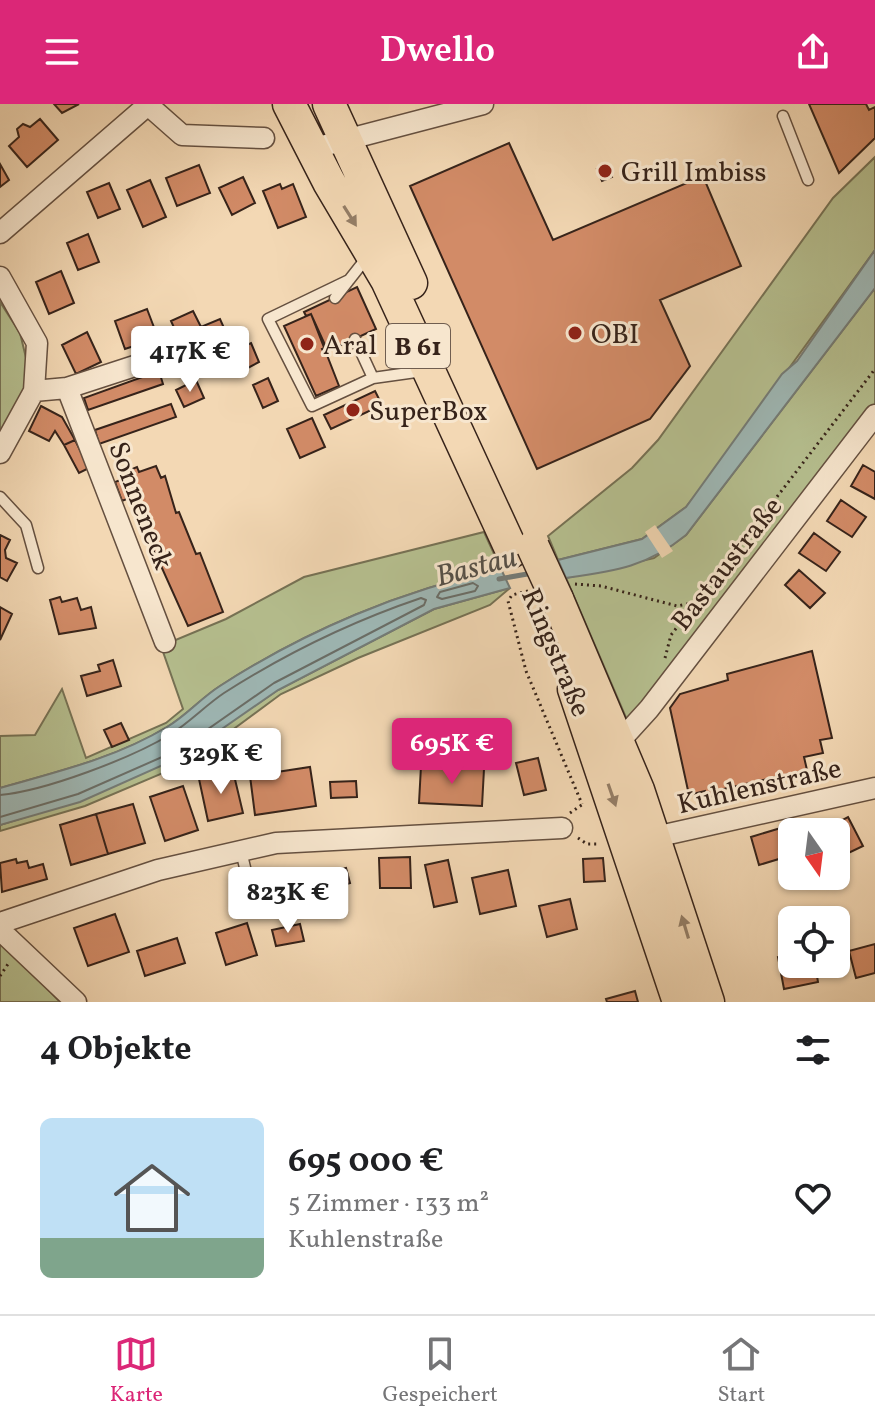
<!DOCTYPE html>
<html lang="de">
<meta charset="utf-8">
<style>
:root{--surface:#fff;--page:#f6f6f6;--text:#202124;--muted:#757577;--line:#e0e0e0;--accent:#db2777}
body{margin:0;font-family:Vollkorn,serif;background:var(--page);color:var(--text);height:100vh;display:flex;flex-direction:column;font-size:30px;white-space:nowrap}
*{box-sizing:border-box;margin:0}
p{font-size:26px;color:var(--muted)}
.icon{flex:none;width:44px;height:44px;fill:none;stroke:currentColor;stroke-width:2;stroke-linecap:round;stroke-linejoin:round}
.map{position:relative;height:898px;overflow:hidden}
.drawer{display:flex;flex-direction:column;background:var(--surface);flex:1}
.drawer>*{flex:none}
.needle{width:52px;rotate:166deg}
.tools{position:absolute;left:778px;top:714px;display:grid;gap:16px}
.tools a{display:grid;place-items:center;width:72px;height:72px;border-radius:12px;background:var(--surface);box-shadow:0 2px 6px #0004;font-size:40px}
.price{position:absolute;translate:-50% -68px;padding:0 18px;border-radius:8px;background:#fff;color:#222;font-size:26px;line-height:52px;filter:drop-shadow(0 2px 4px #0008)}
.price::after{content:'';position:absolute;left:50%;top:48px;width:24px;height:18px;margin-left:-12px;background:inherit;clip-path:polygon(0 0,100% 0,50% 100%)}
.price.active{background:var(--accent);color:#fff}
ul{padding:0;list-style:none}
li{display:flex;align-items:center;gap:24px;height:200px;padding:0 40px}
li span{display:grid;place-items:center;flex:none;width:224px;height:160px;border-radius:12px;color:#555}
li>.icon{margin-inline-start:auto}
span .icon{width:96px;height:96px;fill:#fffc;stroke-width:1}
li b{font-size:34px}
h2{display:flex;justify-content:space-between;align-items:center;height:96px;padding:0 40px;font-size:34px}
header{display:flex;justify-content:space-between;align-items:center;height:104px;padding:0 40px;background:var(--accent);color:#fff;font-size:36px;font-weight:600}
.tabs{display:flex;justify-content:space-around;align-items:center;height:112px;border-top:2px solid var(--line);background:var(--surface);font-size:22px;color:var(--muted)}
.tabs a{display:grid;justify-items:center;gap:4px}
.tabs .active{color:var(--accent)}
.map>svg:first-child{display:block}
</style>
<header><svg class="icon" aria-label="menu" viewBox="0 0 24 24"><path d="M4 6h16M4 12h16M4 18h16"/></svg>Dwello<svg class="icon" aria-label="share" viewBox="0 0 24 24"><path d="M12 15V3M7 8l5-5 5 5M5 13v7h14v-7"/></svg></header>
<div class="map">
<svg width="875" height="898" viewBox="0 0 875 898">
<rect width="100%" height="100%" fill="#f3d8b4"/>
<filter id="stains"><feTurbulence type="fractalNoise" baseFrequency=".0025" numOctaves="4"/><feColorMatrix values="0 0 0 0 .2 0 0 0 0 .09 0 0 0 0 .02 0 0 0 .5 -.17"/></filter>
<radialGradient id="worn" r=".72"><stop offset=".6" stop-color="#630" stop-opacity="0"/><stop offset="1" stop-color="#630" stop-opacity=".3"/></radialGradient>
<!-- green -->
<path fill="#b6c090" stroke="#767255" stroke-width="2" d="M 875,53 L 875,146 L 715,366 L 686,403 L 642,435 L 558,456 L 548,432 L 632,364 L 658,336 L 833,94 Z
M 875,184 L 875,301 L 630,623 L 566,474 L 654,454 L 686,431 Z
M 0,198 L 20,229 L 34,287 L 0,352 Z
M 484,428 L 501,465 C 402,486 305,527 220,582 C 201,594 186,612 167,623 C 116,654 56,668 0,684 L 0,632 L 35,631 L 62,585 L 86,654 L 166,619 L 183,605 L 161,542 L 226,515 L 304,473 Z
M 510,484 L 490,501 L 358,554 L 281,590 L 189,658 L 85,702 L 0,727 L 0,721 L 32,711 L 242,610 L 278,586 L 434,505 Z
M 0,834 L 60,898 L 0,898 Z"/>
<!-- water -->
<path fill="#9eb8b6" stroke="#747c78" stroke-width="2" d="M 875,146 L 875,184 L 686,431 C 647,463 615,467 566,474 L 558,456 L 642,435 L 686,403 L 782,270 L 797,257 Z
M 501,465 L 510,484 L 434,505 L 278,586 L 183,652 L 80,698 L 0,721 L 0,684 C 56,668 116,654 167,623 C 186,612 201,594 220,582 C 305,527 402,486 501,465 Z"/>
<!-- pier -->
<path fill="#f3d8b4" d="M 655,421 L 673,447 L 662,454 L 645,428 Z"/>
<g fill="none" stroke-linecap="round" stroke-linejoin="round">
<!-- shore -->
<path stroke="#6a6e68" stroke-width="2" d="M 473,479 L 478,482 L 475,487 L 442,495 L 437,493 L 440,488 Z
M 0,691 C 45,687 132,654 171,630 C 190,618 206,601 224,589 C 285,550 353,517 421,494 L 426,496 L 424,501 L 274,579 L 178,646 L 78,690 L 0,713"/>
<!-- stream -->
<path stroke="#747c78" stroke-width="5" d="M 499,475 L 533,469"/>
</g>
<!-- building -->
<path fill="#d28b67" stroke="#36231a" stroke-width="2" d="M 54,0 L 79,0 L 62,9 Z
M 809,0 L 866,0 L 869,6 L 875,3 L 875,34 L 839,69 Z
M 40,15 L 58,36 L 27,63 L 9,42 L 19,33 L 17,25 L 23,20 L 30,23 Z
M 509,39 L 553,136 L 703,72 L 741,162 L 660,196 L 690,262 L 650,315 L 537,365 L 410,82 Z
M 0,60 L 9,76 L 0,83 Z
M 199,61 L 210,89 L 177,102 L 166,74 Z
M 608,61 L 612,73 L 602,77 L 597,65 Z
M 243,73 L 255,99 L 232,111 L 219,84 Z
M 150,76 L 166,113 L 143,123 L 127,86 Z
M 109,79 L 120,105 L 98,114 L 87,88 Z
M 280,80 L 282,85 L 293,80 L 306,113 L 278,124 L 263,87 Z
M 88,130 L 99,158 L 78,166 L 67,139 Z
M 61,167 L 74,199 L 49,210 L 36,178 Z
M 357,183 L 376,225 L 324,249 L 322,245 L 326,243 L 311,210 L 306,212 L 304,208 Z
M 147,205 L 158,234 L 125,245 L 115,217 Z
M 193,207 L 201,223 L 220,215 L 233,244 L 202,258 L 192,234 L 181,239 L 171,217 Z
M 311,210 L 339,282 L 316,292 L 284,222 Z
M 87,228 L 101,258 L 76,270 L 62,241 Z
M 251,239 L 259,258 L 244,266 L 235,247 Z
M 159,267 L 163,280 L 88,306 L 84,294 Z
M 268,274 L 278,297 L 263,304 L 253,281 Z
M 196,276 L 204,294 L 184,303 L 176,286 Z
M 375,287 L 382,301 L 331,325 L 324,311 Z
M 171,300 L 176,313 L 99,340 L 95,326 Z
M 41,302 L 62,313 L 75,336 L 64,341 L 55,327 L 49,337 L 29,327 Z
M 312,314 L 325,343 L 300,354 L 287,325 Z
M 75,336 L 89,364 L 79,369 L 64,341 Z
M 863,361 L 875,368 L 875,395 L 851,382 Z
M 156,362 L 161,374 L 165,372 L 176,409 L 179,408 L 196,450 L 200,449 L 223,508 L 188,522 L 144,424 L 141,425 L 129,394 L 122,397 L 115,378 L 123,375 L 120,370 L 137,363 L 139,368 Z
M 841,396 L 866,413 L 852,433 L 827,417 Z
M 814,429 L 840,448 L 826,467 L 799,449 Z
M 0,431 L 10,436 L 5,446 L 6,454 L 17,459 L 7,477 L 0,473 Z
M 799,466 L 825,489 L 810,504 L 785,481 Z
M 60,493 L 62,498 L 77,494 L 81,506 L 91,503 L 96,524 L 59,530 L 50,496 Z
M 0,503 L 12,510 L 0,536 Z
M 812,547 L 832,634 L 820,636 L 823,649 L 804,653 L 807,666 L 719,686 L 720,691 L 706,694 L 705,687 L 689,691 L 670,604 L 680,590 L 728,576 L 727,570 Z
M 113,556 L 121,582 L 87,592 L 81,572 L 100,567 L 98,561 Z
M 121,619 L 129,636 L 112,643 L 104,626 Z
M 431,619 L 440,655 L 412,662 L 403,626 Z
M 538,654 L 546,686 L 524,691 L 516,659 Z
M 421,662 L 484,665 L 482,702 L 419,699 Z
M 310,663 L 316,702 L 255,711 L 250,672 Z
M 233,667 L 243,709 L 208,717 L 199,675 Z
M 356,677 L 357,693 L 331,694 L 330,678 Z
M 183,682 L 198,726 L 165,737 L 150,693 Z
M 133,700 L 145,739 L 108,750 L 96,710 Z
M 96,710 L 108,750 L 71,761 L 60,721 Z
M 848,713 L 863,742 L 840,753 L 836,728 L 825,725 Z
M 784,723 L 792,751 L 759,761 L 751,733 Z
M 410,753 L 411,784 L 380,784 L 379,754 Z
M 603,754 L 605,777 L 584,778 L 583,755 Z
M 16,755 L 17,759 L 27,757 L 29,764 L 43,760 L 47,775 L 2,788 L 0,759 Z
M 448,756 L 457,798 L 434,803 L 425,761 Z
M 346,764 L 350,779 L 320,788 L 315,772 Z
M 508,766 L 516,802 L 480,810 L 472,774 Z
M 570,795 L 577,825 L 547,833 L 539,802 Z
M 115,810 L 129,848 L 88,862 L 74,824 Z
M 247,819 L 257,851 L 226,861 L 216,829 Z
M 300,820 L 304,837 L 276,842 L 272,826 Z
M 177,834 L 185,859 L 145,872 L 137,847 Z
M 875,840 L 875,869 L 856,874 L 849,847 Z
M 792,851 L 792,860 L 815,860 L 818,878 L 784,885 L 778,853 Z
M 635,887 L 638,898 L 607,898 L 606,895 Z"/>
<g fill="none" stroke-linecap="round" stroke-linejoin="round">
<defs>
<path id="lane" d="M 783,12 L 808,76
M 349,176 L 268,215 L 312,302 L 373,274
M 335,194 L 368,152
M 355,235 L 373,274 L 423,267
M 0,393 L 26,421 L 38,464
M 241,747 L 255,805"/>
<path id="street" d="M 148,1 L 182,31 L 264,34
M 311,45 L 483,0
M 0,129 L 149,0
M 0,173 L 37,239 L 34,287 L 0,349
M 67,284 L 165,538
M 34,287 L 67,284 L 150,257
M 619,638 L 649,605 L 875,311
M 655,733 L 875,684
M 0,819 L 158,766 L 276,739 L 562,724
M 0,826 L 76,898"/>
<path id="primary" d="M 289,0 L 329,78 L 387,176 L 512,447
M 329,0 L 411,179
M 557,495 L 638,686 L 708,898
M 574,585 L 679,898"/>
</defs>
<!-- lane casing -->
<use href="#lane" stroke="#655040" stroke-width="13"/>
<!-- street casing -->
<use href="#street" stroke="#655040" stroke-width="23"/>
<!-- primary casing -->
<use href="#primary" stroke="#36231a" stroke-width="35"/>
<!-- path -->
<path stroke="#36231a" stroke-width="3" stroke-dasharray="2 4" stroke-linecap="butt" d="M 575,480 L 601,482 L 677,502 L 708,496
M 528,487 L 512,491 L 508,497 L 526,567 L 582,700
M 665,554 L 671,531 L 875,265
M 570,709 L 583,700
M 578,734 L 587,740 L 600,740
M 0,872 L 8,860"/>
<!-- lane -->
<use href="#lane" stroke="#f7e6ce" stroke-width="10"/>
<!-- street -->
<use href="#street" stroke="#f7e6ce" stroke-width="20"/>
<!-- primary -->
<use href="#primary" stroke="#f3d8b4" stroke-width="32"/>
<defs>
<path id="primary-bridge" d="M 533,443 L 557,495"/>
</defs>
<!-- primary-bridge casing -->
<use href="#primary-bridge" stroke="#36231a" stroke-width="35" stroke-linecap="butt"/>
<!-- primary-bridge -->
<use href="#primary-bridge" stroke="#f3d8b4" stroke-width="32"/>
</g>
<!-- one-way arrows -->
<defs><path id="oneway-solid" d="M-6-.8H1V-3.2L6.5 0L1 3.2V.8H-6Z" transform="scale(2)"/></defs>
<g fill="#947e67">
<use href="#oneway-solid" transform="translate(350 112) rotate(58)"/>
<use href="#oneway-solid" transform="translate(612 691) rotate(71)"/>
<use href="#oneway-solid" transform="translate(685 823) rotate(-107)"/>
</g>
<!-- markers -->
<g fill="#8f2418" stroke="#f7e6ce" stroke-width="3">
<circle cx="605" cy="67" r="8"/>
<circle cx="575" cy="229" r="8"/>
<circle cx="307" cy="240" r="8"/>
<circle cx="353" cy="306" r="8"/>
</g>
<g text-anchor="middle" stroke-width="6" stroke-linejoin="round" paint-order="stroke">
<!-- shield labels -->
<rect fill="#f7e6ce" stroke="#705e50" stroke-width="2" x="386" y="220" width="64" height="44" rx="6"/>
<g font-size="26" font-weight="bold" fill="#36231a">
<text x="418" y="251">B 61</text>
</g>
<!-- poi labels -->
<g font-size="28" fill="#36231a" stroke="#f7e6ce" text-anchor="start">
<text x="621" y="77">Grill Imbiss</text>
<text x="591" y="239">OBI</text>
<text x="323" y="250">Aral</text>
<text x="369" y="316">SuperBox</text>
</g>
<!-- street labels -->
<g font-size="28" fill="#36231a" stroke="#f7e6ce">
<text transform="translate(142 401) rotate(69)" y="10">Sonneneck</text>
<text transform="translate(726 459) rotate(-52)" y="10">Bastaustraße</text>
<text transform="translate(557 548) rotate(67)" y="10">Ringstraße</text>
<text transform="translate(759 681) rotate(-13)" y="10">Kuhlenstraße</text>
</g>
<!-- water labels -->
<g font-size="30" font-style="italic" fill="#555049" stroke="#f7e6ce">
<text transform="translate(476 462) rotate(-15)" y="10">Bastau</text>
</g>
</g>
<rect width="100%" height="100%" filter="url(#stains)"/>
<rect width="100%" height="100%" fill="url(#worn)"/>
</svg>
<div class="tools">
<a><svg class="needle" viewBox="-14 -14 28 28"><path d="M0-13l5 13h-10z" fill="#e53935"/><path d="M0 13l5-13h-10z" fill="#757577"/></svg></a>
<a><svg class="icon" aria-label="locate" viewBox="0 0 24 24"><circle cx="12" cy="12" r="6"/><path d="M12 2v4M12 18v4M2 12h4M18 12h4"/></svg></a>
</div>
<b class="price" style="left:190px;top:290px">417K €</b>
<b class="price active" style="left:452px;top:682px">695K €</b>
<b class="price" style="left:221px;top:692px">329K €</b>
<b class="price" style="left:288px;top:831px">823K €</b>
</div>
<section class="drawer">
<h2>4 Objekte<svg class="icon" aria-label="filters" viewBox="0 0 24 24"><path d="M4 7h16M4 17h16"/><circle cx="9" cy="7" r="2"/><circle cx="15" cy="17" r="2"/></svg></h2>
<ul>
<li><span style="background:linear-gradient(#bfe0f5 75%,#7fa58c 0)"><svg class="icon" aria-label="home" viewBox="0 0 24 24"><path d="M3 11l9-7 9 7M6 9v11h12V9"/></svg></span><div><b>695 000 €</b><p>5 Zimmer · 133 m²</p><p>Kuhlenstraße</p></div><svg class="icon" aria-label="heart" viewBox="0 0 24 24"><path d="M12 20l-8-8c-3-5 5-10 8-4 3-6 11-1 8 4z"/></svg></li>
</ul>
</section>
<nav class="tabs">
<a class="active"><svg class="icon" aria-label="map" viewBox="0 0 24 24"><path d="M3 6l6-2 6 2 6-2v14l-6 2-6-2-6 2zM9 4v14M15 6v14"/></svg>Karte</a>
<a><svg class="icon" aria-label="saved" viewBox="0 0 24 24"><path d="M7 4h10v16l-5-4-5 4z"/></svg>Gespeichert</a>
<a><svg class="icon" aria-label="home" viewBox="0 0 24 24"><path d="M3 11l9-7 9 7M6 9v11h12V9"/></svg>Start</a>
</nav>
